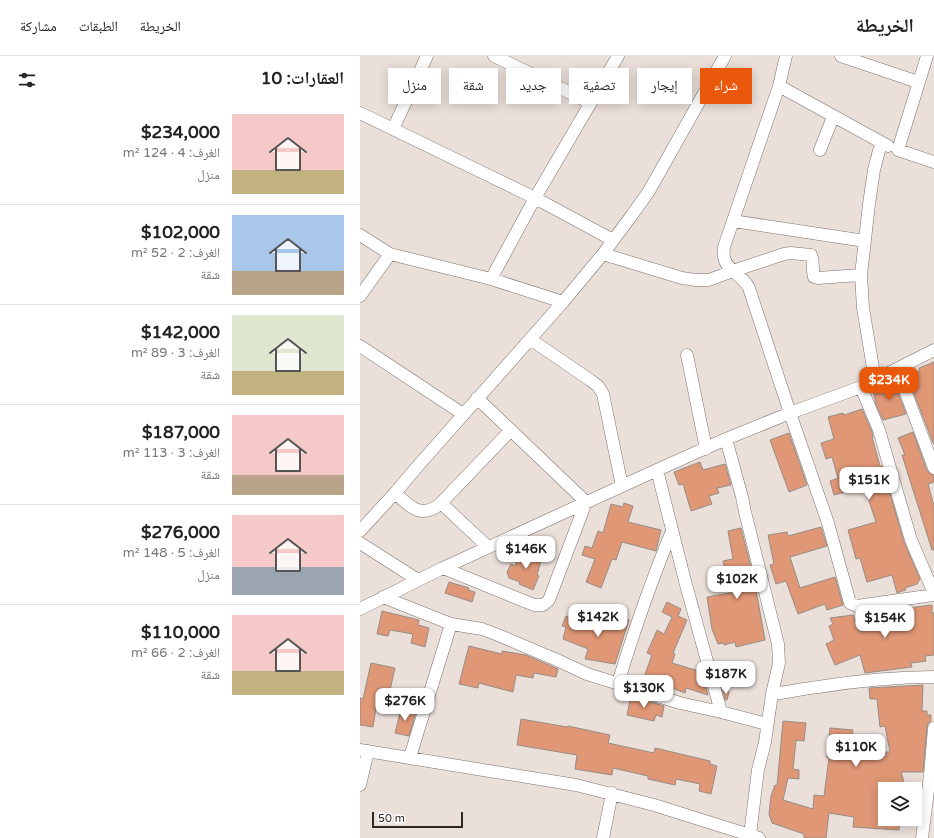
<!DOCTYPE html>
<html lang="ar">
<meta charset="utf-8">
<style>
:root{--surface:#fff;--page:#f6f6f6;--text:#222;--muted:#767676;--line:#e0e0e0;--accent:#ea580c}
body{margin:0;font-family:"Varela Round","Noto Naskh Arabic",sans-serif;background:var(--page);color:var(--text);direction:rtl;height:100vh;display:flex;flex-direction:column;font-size:15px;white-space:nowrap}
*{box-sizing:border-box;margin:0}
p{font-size:13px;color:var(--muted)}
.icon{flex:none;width:22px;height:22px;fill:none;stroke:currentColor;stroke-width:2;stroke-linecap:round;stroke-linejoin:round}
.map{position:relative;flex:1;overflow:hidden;direction:ltr}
.panel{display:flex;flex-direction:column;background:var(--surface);width:360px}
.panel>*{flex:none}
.guide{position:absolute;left:12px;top:12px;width:380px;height:36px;direction:rtl;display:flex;gap:8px}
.buttons{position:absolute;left:518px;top:726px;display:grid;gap:8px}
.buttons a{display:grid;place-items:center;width:44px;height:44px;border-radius:0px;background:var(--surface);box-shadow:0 2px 10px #0003;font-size:20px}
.scale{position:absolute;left:12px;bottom:10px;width:91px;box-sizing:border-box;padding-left:4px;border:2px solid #2c2725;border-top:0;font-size:11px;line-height:14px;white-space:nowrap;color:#2c2725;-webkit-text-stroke:3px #fff;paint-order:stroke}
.price{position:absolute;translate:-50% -34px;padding:0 9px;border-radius:8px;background:#fff;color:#222;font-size:13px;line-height:26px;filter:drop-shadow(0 1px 2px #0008)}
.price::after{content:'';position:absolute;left:50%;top:24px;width:12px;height:9px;margin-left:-6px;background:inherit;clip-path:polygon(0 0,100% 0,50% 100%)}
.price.current{background:var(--accent);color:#fff}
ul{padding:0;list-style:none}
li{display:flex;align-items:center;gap:12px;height:100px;padding:0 16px}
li+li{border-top:1px solid var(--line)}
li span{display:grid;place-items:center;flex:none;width:112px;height:80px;border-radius:0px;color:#555}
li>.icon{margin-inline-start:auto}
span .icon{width:48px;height:48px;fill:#fffc;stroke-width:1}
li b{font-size:17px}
h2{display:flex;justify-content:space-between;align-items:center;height:48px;padding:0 16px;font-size:17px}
.tag{padding:0 14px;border-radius:0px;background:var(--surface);box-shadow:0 2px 10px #0003;font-size:14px;line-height:36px}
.tag.current{background:var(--accent);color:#fff}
header{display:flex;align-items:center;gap:24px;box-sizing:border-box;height:56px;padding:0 20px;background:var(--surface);border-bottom:1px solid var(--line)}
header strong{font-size:19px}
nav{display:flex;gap:22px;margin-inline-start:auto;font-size:14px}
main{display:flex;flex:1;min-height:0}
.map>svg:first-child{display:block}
</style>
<header>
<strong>الخريطة</strong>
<nav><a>الخريطة</a><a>الطبقات</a><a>مشاركة</a></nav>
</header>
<main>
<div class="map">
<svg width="574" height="782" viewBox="0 0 574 782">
<rect width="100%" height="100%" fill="#ebdfd9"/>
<!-- building -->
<path fill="#df9775" stroke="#978c87" d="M 574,306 L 574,387 L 573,387 L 547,319 L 560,315 L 559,312 Z
M 533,324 L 546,358 L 523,364 L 516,348 L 513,334 Z
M 502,353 L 512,376 L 513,381 L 512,381 L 520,410 L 522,410 L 544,486 L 560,523 L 557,528 L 545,532 L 546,534 L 539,536 L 537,537 L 532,519 L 507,526 L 500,502 L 496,503 L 488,474 L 516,466 L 505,433 L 504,431 L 474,439 L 470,425 L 478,422 L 472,401 L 466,403 L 461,387 L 474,383 L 468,361 L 483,357 L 484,359 Z
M 553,376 L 567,415 L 573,419 L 574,424 L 574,426 L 568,428 L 574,450 L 574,494 L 572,494 L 542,399 L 545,399 L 538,382 Z
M 429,377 L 447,429 L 429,436 L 410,384 Z
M 340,406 L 343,414 L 365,408 L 371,429 L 357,432 L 359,437 L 349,440 L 352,448 L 331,455 L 323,428 L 319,429 L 314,416 Z
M 264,447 L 273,450 L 268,466 L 301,474 L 296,495 L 262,486 L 256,504 L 252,503 L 241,532 L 226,526 L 235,503 L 222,499 L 225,490 L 232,492 L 238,475 L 243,477 L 251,448 L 263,451 Z
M 461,471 L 467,490 L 430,501 L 440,532 L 475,521 L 483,549 L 467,554 L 465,548 L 438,558 L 426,525 L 416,528 L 410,509 L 414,508 L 408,479 L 427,476 L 428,480 Z
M 381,472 L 394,523 L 405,584 L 376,591 L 375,586 L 364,589 L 363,587 L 358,588 L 352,573 L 347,541 L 370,537 L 363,505 L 373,503 L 368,475 Z
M 168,495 L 182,501 L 177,519 L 179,520 L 173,534 L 159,528 L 160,526 L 149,522 L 147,516 L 151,508 L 155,510 L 158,500 Z
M 89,526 L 109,532 L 108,534 L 115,536 L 112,546 L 85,537 Z
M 307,546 L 321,553 L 318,560 L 327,564 L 313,597 L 315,598 L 312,607 L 342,616 L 348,639 L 326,632 L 325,637 L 284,621 L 292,599 L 287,597 L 297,574 L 304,578 L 312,561 L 302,556 Z
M 572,549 L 572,557 L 574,557 L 574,599 L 565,600 L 566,605 L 551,607 L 552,611 L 505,617 L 500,599 L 475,609 L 466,588 L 474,584 L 469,570 L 473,568 L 470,562 L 493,559 L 500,576 L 518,571 L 516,556 Z
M 22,555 L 59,564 L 58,569 L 69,572 L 65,591 L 51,587 L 53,578 L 30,574 L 28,580 L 17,578 Z
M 249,555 L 262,558 L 261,563 L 269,564 L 255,608 L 225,603 L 228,593 L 203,583 L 206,571 L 202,570 L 206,560 L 221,566 L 220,568 L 242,576 L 243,574 L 244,574 Z
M 109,590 L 142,598 L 142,595 L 166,599 L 198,613 L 196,621 L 174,617 L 173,622 L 156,619 L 153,636 L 119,627 L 118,632 L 99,628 Z
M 11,607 L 35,612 L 30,634 L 19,632 L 13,671 L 0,669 L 0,642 L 3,643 Z
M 563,629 L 562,655 L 567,655 L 567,659 L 571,659 L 571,665 L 568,667 L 567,671 L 563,716 L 541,716 L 544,726 L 544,733 L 525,733 L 525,763 L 540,763 L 539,774 L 493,771 L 494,761 L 469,757 L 466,782 L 444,782 L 444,778 L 412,767 L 409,758 L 411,740 L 415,729 L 417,730 L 423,665 L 446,667 L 444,685 L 436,684 L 433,713 L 439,714 L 439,723 L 428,722 L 423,744 L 453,753 L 454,739 L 464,740 L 469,702 L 467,701 L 470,672 L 493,674 L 492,683 L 495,683 L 494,698 L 526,701 L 526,696 L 530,696 L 525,670 L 520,671 L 517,643 L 510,643 L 509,632 Z
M 363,634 L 369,636 L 367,644 L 365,644 Z
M 271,640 L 304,650 L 302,661 L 296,659 L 294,665 L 267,659 Z
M 41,653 L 56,656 L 49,680 L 35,677 Z
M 161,663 L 207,671 L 208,670 L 250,679 L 248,687 L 294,697 L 295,692 L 350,705 L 350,708 L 357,710 L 351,738 L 339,735 L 340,728 L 316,723 L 315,729 L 288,723 L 288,720 L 253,712 L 252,719 L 215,713 L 217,699 L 157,689 Z"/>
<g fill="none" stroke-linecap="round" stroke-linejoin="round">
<defs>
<path id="street" d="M 134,0 L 231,47
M 426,0 L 419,30 L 364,191 C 364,194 363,198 364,201 C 366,215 384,220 389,232 L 430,357 L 468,467 L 490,547 L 497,550 L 574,539
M 481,0 L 558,26
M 567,0 L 538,94 L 574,106
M 419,30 L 528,90
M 0,57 L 175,142 L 253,184
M 33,73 L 67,0
M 460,94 L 473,61
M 373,165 L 505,185
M 0,179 L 30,198 L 131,223 L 203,246
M 243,198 L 322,222 L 336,224 L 349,224 L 373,215 L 424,198 L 431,197 L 451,199 C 454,206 452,214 454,221 L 458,222 L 501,219
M 131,223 L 175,142 L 258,0
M 0,240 L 30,198
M 170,283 L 230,324 L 238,330 L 243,338 L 262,430
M 0,290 L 103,358
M 327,299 L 346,393
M 537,313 L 574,412
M 515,324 L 503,252 L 501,219 L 509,148 L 514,114 L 521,87
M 501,331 L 519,374 L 551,484 L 574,537
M 366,383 L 382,441 L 385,456 L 418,588 L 419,607 L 412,638
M 297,414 L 325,525 L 361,656
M 35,437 C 50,451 62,464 81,447 L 128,491
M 81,447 L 151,374
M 0,475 L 35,437 L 57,411 L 203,246 L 243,198 L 272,159 L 289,135 L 365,0
M 0,487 L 58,524
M 83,512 L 174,549 L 183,549 L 189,544 L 226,446 L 117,342
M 23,541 L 91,568 L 122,573 L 138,579 L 197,604 L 227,618 L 320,647 L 361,656 L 407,668
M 0,553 L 83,512 L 297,414 L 366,383 L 430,357 L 501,331 L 574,294
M 258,627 C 274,575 291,525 312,475
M 0,694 L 216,729 L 294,749 L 399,782
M 50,701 L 91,568
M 0,729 L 8,695
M 390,779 L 398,714 L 405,686 L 412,638 C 428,636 442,633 458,631 C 496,625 535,621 574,621
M 243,782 L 252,737
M 562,782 L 570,719 L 574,672"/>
</defs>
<!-- street casing -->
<use href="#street" stroke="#7d726d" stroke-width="13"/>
<!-- street -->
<use href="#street" stroke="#fff" stroke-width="12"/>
</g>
</svg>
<div class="buttons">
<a><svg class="icon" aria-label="layers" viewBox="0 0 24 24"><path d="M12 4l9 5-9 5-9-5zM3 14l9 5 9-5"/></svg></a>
</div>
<div class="scale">50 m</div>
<b class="price current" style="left:529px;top:345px">$234K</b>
<b class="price" style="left:509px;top:445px">$151K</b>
<b class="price" style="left:166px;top:514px">$146K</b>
<b class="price" style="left:377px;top:544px">$102K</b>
<b class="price" style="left:238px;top:582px">$142K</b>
<b class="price" style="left:525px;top:583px">$154K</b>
<b class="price" style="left:366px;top:639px">$187K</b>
<b class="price" style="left:284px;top:653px">$130K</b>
<b class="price" style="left:45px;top:666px">$276K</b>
<b class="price" style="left:496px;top:712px">$110K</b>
<div class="guide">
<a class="tag current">شراء</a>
<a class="tag">إيجار</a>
<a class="tag">تصفية</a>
<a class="tag">جديد</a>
<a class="tag">شقة</a>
<a class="tag">منزل</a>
</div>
</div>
<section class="panel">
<h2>العقارات: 10<svg class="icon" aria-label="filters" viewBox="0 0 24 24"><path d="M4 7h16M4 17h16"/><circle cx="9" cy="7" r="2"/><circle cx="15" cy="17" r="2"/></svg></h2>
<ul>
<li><span style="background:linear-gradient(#f6c9c9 70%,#c2b280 0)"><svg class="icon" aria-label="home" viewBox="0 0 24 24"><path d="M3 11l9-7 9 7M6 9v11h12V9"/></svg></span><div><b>$234,000</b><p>الغرف: 4 · 124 m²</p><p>منزل</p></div></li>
<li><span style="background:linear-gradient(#a9c7e8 70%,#b9a48a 0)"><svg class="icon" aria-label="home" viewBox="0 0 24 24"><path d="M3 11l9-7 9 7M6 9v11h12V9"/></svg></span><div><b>$102,000</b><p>الغرف: 2 · 52 m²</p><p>شقة</p></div></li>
<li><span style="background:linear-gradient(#dfe7d0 70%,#c2b280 0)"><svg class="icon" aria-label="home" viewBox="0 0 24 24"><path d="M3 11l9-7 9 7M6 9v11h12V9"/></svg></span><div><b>$142,000</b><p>الغرف: 3 · 89 m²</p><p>شقة</p></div></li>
<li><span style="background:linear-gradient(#f6c9c9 75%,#b9a48a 0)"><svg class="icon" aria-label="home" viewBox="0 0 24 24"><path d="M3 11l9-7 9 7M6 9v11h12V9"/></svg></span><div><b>$187,000</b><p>الغرف: 3 · 113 m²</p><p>شقة</p></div></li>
<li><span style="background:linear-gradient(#f6c9c9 65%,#9aa5b1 0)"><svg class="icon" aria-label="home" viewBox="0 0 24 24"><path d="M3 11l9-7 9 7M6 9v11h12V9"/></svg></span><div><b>$276,000</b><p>الغرف: 5 · 148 m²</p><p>منزل</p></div></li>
<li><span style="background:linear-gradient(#f6c9c9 70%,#c2b280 0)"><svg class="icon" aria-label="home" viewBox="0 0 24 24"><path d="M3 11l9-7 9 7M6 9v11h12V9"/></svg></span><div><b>$110,000</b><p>الغرف: 2 · 66 m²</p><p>شقة</p></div></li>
</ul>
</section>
</main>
